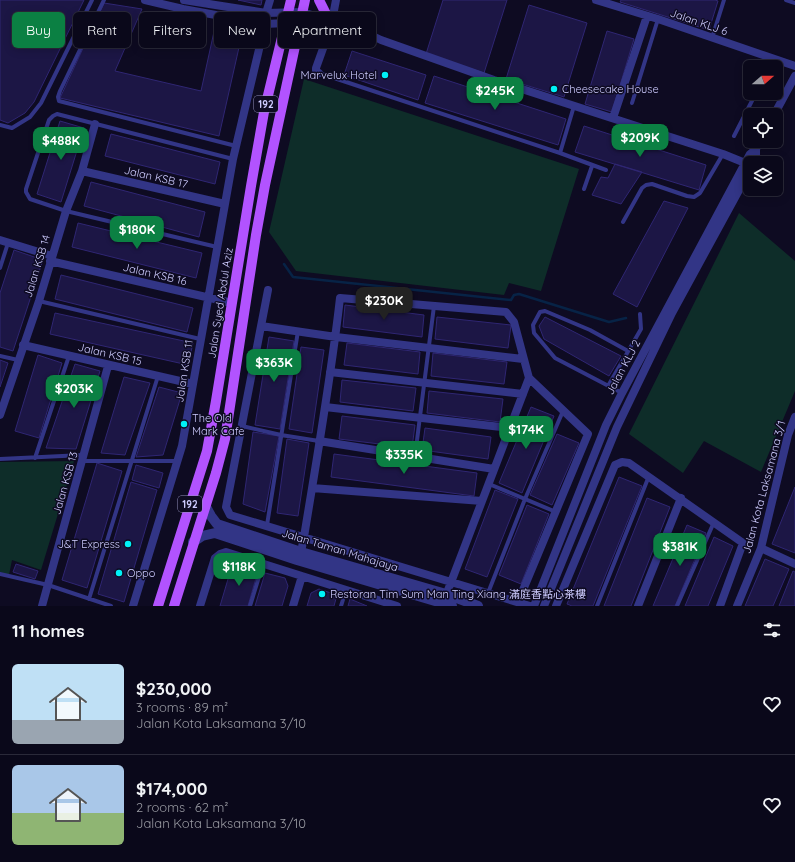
<!DOCTYPE html>
<meta charset="utf-8">
<style>
:root{--surface:#0a081a;--page:#181627;--text:#f1f3f6;--muted:#999aa2;--line:#2a2939;--accent:#0b8043}
body{margin:0;font-family:Quicksand,"Noto Sans SC",sans-serif;background:var(--page);color:var(--text);height:100vh;display:flex;flex-direction:column;font-size:15px;white-space:nowrap}
*{box-sizing:border-box;margin:0}
p{font-size:13px;color:var(--muted)}
.icon{flex:none;width:22px;height:22px;fill:none;stroke:currentColor;stroke-width:2;stroke-linecap:round;stroke-linejoin:round}
.map{position:relative;height:606px;overflow:hidden}
.drawer{display:flex;flex-direction:column;background:var(--surface);flex:1}
.drawer>*{flex:none}
.guide{position:absolute;left:12px;top:12px;width:400px;height:36px;display:flex;gap:8px}
.needle{width:26px;rotate:70deg}
.tools{position:absolute;left:743px;top:60px;display:grid;gap:8px}
.tools a{display:grid;place-items:center;width:40px;height:40px;border-radius:6px;background:var(--surface);box-shadow:0 2px 10px #0003,0 0 0 1px var(--line);font-size:20px}
.price{position:absolute;translate:-50% -34px;padding:0 9px;border-radius:8px;background:var(--accent);color:#fff;font-size:13px;line-height:26px;filter:drop-shadow(0 1px 2px #0008)}
.price::after{content:'';position:absolute;left:50%;top:24px;width:12px;height:9px;margin-left:-6px;background:inherit;clip-path:polygon(0 0,100% 0,50% 100%)}
.price.selected{background:#222;color:#fff}
ul{padding:0;list-style:none}
li{display:flex;align-items:center;gap:12px;height:100px;padding:0 12px}
li+li{border-top:1px solid var(--line)}
li span{display:grid;place-items:center;flex:none;width:112px;height:80px;border-radius:6px;color:#555}
li>.icon{margin-inline-start:auto}
span .icon{width:48px;height:48px;fill:#fffc;stroke-width:1}
li b{font-size:17px}
h2{display:flex;justify-content:space-between;align-items:center;height:48px;padding:0 12px;font-size:17px}
.chip{padding:0 14px;border-radius:6px;background:var(--surface);box-shadow:0 2px 10px #0003,0 0 0 1px var(--line);font-size:14px;line-height:36px}
.chip.selected{background:var(--accent);color:#fff}
.map>svg:first-child{display:block}
</style>
<div class="map">
<svg width="795" height="606" viewBox="0 0 795 606">
<rect width="100%" height="100%" fill="#0e0b22"/>
<!-- green -->
<path fill="#0e2d29" d="M 304,79 L 579,169 L 541,291 L 509,283 L 504,295 L 296,271 L 269,232 Z
M 739,213 L 795,261 L 795,391 L 761,472 L 704,441 L 683,473 L 629,434 Z
M 74,461 L 41,570 L 12,560 L 9,575 L 0,572 L 0,462 Z"/>
<g fill="none" stroke-linecap="round" stroke-linejoin="round">
<!-- stream -->
<path stroke="#072346" stroke-width="2.5" d="M 284,264 L 293,277 L 511,300 L 514,295 L 519,294 L 609,322 L 626,318"/>
</g>
<!-- building -->
<path fill="#1c1645" stroke="#2f2673" d="M 0,0 L 84,0 L 34,102 L 25,113 L 8,123 L 0,120 Z
M 238,0 L 262,0 L 261,5 Z
M 443,0 L 507,0 L 484,73 L 426,54 Z
M 621,0 L 715,0 L 718,1 L 709,30 L 620,2 Z
M 104,3 L 142,9 L 115,71 L 201,91 L 215,27 L 233,31 L 240,43 L 219,136 L 60,98 Z
M 529,5 L 587,23 L 564,97 L 506,79 Z
M 607,31 L 634,39 L 612,112 L 585,104 Z
M 352,51 L 426,75 L 418,100 L 344,75 Z
M 434,76 L 566,119 L 558,145 L 425,103 Z
M 60,121 L 84,128 L 61,202 L 37,194 Z
M 584,126 L 706,165 L 699,190 L 575,152 Z
M 111,134 L 220,162 L 215,184 L 105,156 Z
M 615,164 L 642,172 L 621,204 L 592,195 L 601,177 L 608,178 Z
M 91,182 L 205,212 L 199,237 L 84,206 Z
M 664,201 L 688,208 L 637,307 L 613,294 Z
M 78,223 L 202,253 L 196,278 L 72,247 Z
M 14,250 L 43,260 L 13,351 L 0,347 L 0,293 Z
M 61,275 L 193,308 L 187,332 L 55,299 Z
M 345,305 L 424,315 L 422,337 L 343,327 Z
M 55,313 L 193,343 L 188,365 L 50,334 Z
M 437,317 L 511,325 L 508,348 L 435,339 Z
M 545,317 L 621,356 L 609,376 L 544,339 L 539,326 Z
M 269,337 L 294,341 L 280,429 L 255,425 Z
M 347,343 L 420,352 L 418,374 L 344,365 Z
M 301,347 L 324,350 L 312,433 L 289,429 Z
M 433,353 L 507,362 L 504,384 L 431,376 Z
M 38,355 L 62,363 L 39,438 L 15,431 Z
M 0,360 L 8,363 L 0,387 Z
M 75,364 L 100,371 L 76,449 L 46,448 Z
M 124,377 L 150,383 L 125,455 L 101,453 Z
M 342,380 L 416,388 L 413,411 L 340,402 Z
M 159,387 L 182,393 L 163,455 L 136,457 Z
M 429,391 L 503,399 L 500,422 L 427,413 Z
M 531,407 L 554,416 L 522,493 L 499,483 Z
M 342,416 L 415,425 L 412,448 L 339,439 Z
M 425,428 L 491,437 L 488,459 L 422,450 Z
M 253,432 L 279,436 L 265,512 L 243,504 Z
M 557,434 L 579,443 L 552,505 L 530,495 Z
M 287,439 L 309,443 L 298,516 L 277,513 Z
M 334,454 L 477,473 L 474,496 L 331,477 Z
M 97,463 L 122,471 L 87,588 L 62,580 Z
M 136,465 L 163,473 L 159,488 L 132,480 Z
M 619,477 L 642,486 L 593,606 L 572,606 L 567,604 Z
M 131,482 L 157,490 L 124,602 L 98,594 Z
M 795,487 L 795,553 L 772,544 Z
M 495,490 L 518,499 L 487,577 L 465,569 Z
M 647,498 L 670,507 L 631,606 L 604,606 Z
M 527,505 L 549,514 L 521,584 L 499,575 Z
M 687,525 L 706,533 L 675,606 L 653,606 Z
M 714,537 L 733,546 L 708,606 L 685,606 Z
M 765,559 L 789,569 L 773,606 L 745,606 Z
M 16,564 L 38,571 L 35,579 L 13,572 Z
M 239,565 L 258,571 L 248,606 L 220,606 L 231,569 Z
M 793,571 L 795,572 L 795,606 L 779,606 Z
M 265,573 L 285,578 L 288,586 L 282,606 L 255,606 Z
M 319,589 L 337,595 L 334,606 L 307,606 L 311,593 Z
M 350,599 L 367,606 L 348,606 Z"/>
<g fill="none" stroke-linecap="round" stroke-linejoin="round">
<!-- service -->
<path stroke="#323586" stroke-width="4" d="M 104,0 L 60,91 L 58,97 L 59,101 L 236,146
M 786,0 L 795,3
M 712,38 L 724,0
M 319,73 L 560,153 L 606,170
M 632,103 L 658,19
M 0,125 L 12,128 L 30,117 L 41,103 L 92,0
M 734,136 L 756,93
M 560,153 L 574,106
M 584,189 L 592,166
M 623,222 L 642,188 L 646,185 L 652,184 L 687,196 L 694,197 L 700,193 L 723,154
M 217,247 L 66,211 L 30,199 L 26,192 L 26,189 L 49,120 L 53,116 L 57,114 L 233,159
M 0,268 L 8,243
M 39,301 L 200,339
M 0,356 L 18,360
M 608,386 L 641,329 L 640,314
M 622,393 L 555,358 L 534,333 L 533,325 L 540,312 L 545,311 L 590,330 L 628,351
M 242,426 L 281,435 L 319,441
M 415,456 L 434,306
M 35,458 L 69,356
M 0,459 L 83,455
M 82,461 L 178,461
M 489,484 L 556,512
M 267,525 L 298,331
M 0,574 L 48,585 L 111,606
M 488,593 L 525,499 L 563,411
M 89,599 L 158,376
M 250,606 L 263,564
M 341,606 L 346,590
M 597,606 L 649,476
M 677,606 L 714,522"/>
<!-- minor -->
<path stroke="#323586" stroke-width="8" d="M 145,0 L 183,9 L 265,24 L 286,23 L 300,21 L 355,36 L 370,38
M 184,0 L 266,13 L 302,12 L 358,29 L 381,40 L 494,80 L 723,154 L 750,165
M 596,0 L 658,19 L 795,66
M 266,13 L 270,0
M 332,21 L 336,0
M 319,73 L 316,71 L 316,68 L 330,29
M 774,115 L 795,76
M 613,118 L 647,16
M 753,163 L 756,159 L 756,149
M 82,171 L 225,204
M 0,240 L 52,256
M 50,261 L 232,303
M 268,290 L 226,507 L 230,515 L 530,606
M 261,326 L 336,337 L 523,359
M 23,345 L 193,384
M 330,372 L 523,394
M 325,407 L 510,428
M 0,415 L 39,301 L 66,211 L 82,171 L 95,124
M 319,441 L 494,469
M 312,488 L 482,501
M 761,548 L 795,564
M 301,552 L 304,537 C 317,457 331,378 340,298 L 506,312 L 514,322 L 529,378 L 445,598
M 518,602 L 588,434 L 529,378
M 42,606 L 108,366
M 133,606 L 182,446 L 233,159 L 265,24
M 200,606 L 215,558 L 220,554 L 226,552 L 397,606
M 293,606 L 302,576
M 534,606 L 606,425 L 622,393 L 750,154 L 756,149 L 760,141
M 544,606 L 617,427 L 672,313 L 750,170
M 556,606 L 615,465 L 622,462 L 629,463 L 743,543 L 720,606
M 638,606 L 681,498
M 737,606 L 761,548 L 788,435 L 795,417"/>
<!-- tertiary -->
<path stroke="#323586" stroke-width="10" d="M 205,505 L 211,516 L 217,524 L 301,552 L 446,594 L 478,606
M 193,542 L 202,536 L 215,533 L 297,560 L 452,606"/>
<!-- primary -->
<path stroke="#b253ff" stroke-width="10" d="M 319,0 L 329,20
M 295,45 L 327,29
M 158,606 L 207,451 L 216,401 L 251,186 L 264,112 L 291,0
M 174,606 L 216,473 L 225,439 L 256,235 L 265,185 L 305,0"/>
</g>
<!-- markers -->
<g fill="#00f1f7" stroke="#0e0b22" stroke-width="1.5">
<circle cx="385" cy="75" r="4"/>
<circle cx="554" cy="89" r="4"/>
<circle cx="184" cy="424" r="4"/>
<circle cx="128" cy="544" r="4"/>
<circle cx="119" cy="573" r="4"/>
<circle cx="322" cy="594" r="4"/>
</g>
<g text-anchor="middle" stroke-width="3" stroke-linejoin="round" paint-order="stroke">
<!-- shield labels -->
<g fill="#0e0b22" stroke="#9492bd" stroke-width="1">
<rect x="254" y="96" width="24" height="16" rx="3"/>
<rect x="178" y="496" width="24" height="16" rx="3"/>
</g>
<g font-size="10" font-weight="bold" fill="#ceccff">
<text x="266" y="108">192</text>
<text x="190" y="508">192</text>
</g>
<!-- street labels -->
<g font-size="11" fill="#ceccff" stroke="#0e0b22">
<text transform="translate(699 22) rotate(19)" y="4">Jalan KLJ 6</text>
<text transform="translate(156 177) rotate(13)" y="4">Jalan KSB 17</text>
<text transform="translate(37 266) rotate(-73)" y="4">Jalan KSB 14</text>
<text transform="translate(155 274) rotate(13)" y="4">Jalan KSB 16</text>
<text transform="translate(220 303) rotate(-81)" y="4">Jalan Syed Abdul Aziz</text>
<text transform="translate(110 354) rotate(13)" y="4">Jalan KSB 15</text>
<text transform="translate(623 367) rotate(-62)" y="4">Jalan KLJ 2</text>
<text transform="translate(184 371) rotate(-81)" y="4">Jalan KSB 11</text>
<text transform="translate(65 483) rotate(-74)" y="4">Jalan KSB 13</text>
<text transform="translate(764 487) rotate(-75)" y="4">Jalan Kota Laksamana 3/1</text>
<text transform="translate(340 550) rotate(17)" y="4">Jalan Taman Mahajaya</text>
</g>
<!-- poi labels -->
<g font-size="11" fill="#ceccff" stroke="#0e0b22" text-anchor="start">
<text x="377" y="79" text-anchor="end">Marvelux Hotel</text>
<text x="562" y="93">Cheesecake House</text>
<text x="192" y="422">The Old<tspan x="192" dy="13">Mark Cafe</tspan></text>
<text x="120" y="548" text-anchor="end">J&amp;T Express</text>
<text x="127" y="577">Oppo</text>
<text x="330" y="598">Restoran Tim Sum Man Ting Xiang 滿庭香點心茶樓</text>
</g>
</g>
</svg>
<div class="tools">
<a><svg class="needle" viewBox="-14 -14 28 28"><path d="M0-13l5 13h-10z" fill="#e53935"/><path d="M0 13l5-13h-10z" fill="#999aa2"/></svg></a>
<a><svg class="icon" aria-label="locate" viewBox="0 0 24 24"><circle cx="12" cy="12" r="6"/><path d="M12 2v4M12 18v4M2 12h4M18 12h4"/></svg></a>
<a><svg class="icon" aria-label="layers" viewBox="0 0 24 24"><path d="M12 4l9 5-9 5-9-5zM3 14l9 5 9-5"/></svg></a>
</div>
<b class="price" style="left:495px;top:111px">$245K</b>
<b class="price" style="left:640px;top:158px">$209K</b>
<b class="price" style="left:61px;top:161px">$488K</b>
<b class="price" style="left:137px;top:250px">$180K</b>
<b class="price selected" style="left:384px;top:321px">$230K</b>
<b class="price" style="left:274px;top:383px">$363K</b>
<b class="price" style="left:74px;top:409px">$203K</b>
<b class="price" style="left:526px;top:450px">$174K</b>
<b class="price" style="left:404px;top:475px">$335K</b>
<b class="price" style="left:680px;top:567px">$381K</b>
<b class="price" style="left:239px;top:587px">$118K</b>
<div class="guide">
<a class="chip selected">Buy</a>
<a class="chip">Rent</a>
<a class="chip">Filters</a>
<a class="chip">New</a>
<a class="chip">Apartment</a>
</div>
</div>
<section class="drawer">
<h2>11 homes<svg class="icon" aria-label="filters" viewBox="0 0 24 24"><path d="M4 7h16M4 17h16"/><circle cx="9" cy="7" r="2"/><circle cx="15" cy="17" r="2"/></svg></h2>
<ul>
<li><span style="background:linear-gradient(#bfe0f5 70%,#9aa5b1 0)"><svg class="icon" aria-label="home" viewBox="0 0 24 24"><path d="M3 11l9-7 9 7M6 9v11h12V9"/></svg></span><div><b>$230,000</b><p>3 rooms · 89 m²</p><p>Jalan Kota Laksamana 3/10</p></div><svg class="icon" aria-label="heart" viewBox="0 0 24 24"><path d="M12 20l-8-8c-3-5 5-10 8-4 3-6 11-1 8 4z"/></svg></li>
<li><span style="background:linear-gradient(#a9c7e8 60%,#8fb573 0)"><svg class="icon" aria-label="home" viewBox="0 0 24 24"><path d="M3 11l9-7 9 7M6 9v11h12V9"/></svg></span><div><b>$174,000</b><p>2 rooms · 62 m²</p><p>Jalan Kota Laksamana 3/10</p></div><svg class="icon" aria-label="heart" viewBox="0 0 24 24"><path d="M12 20l-8-8c-3-5 5-10 8-4 3-6 11-1 8 4z"/></svg></li>
</ul>
</section>
